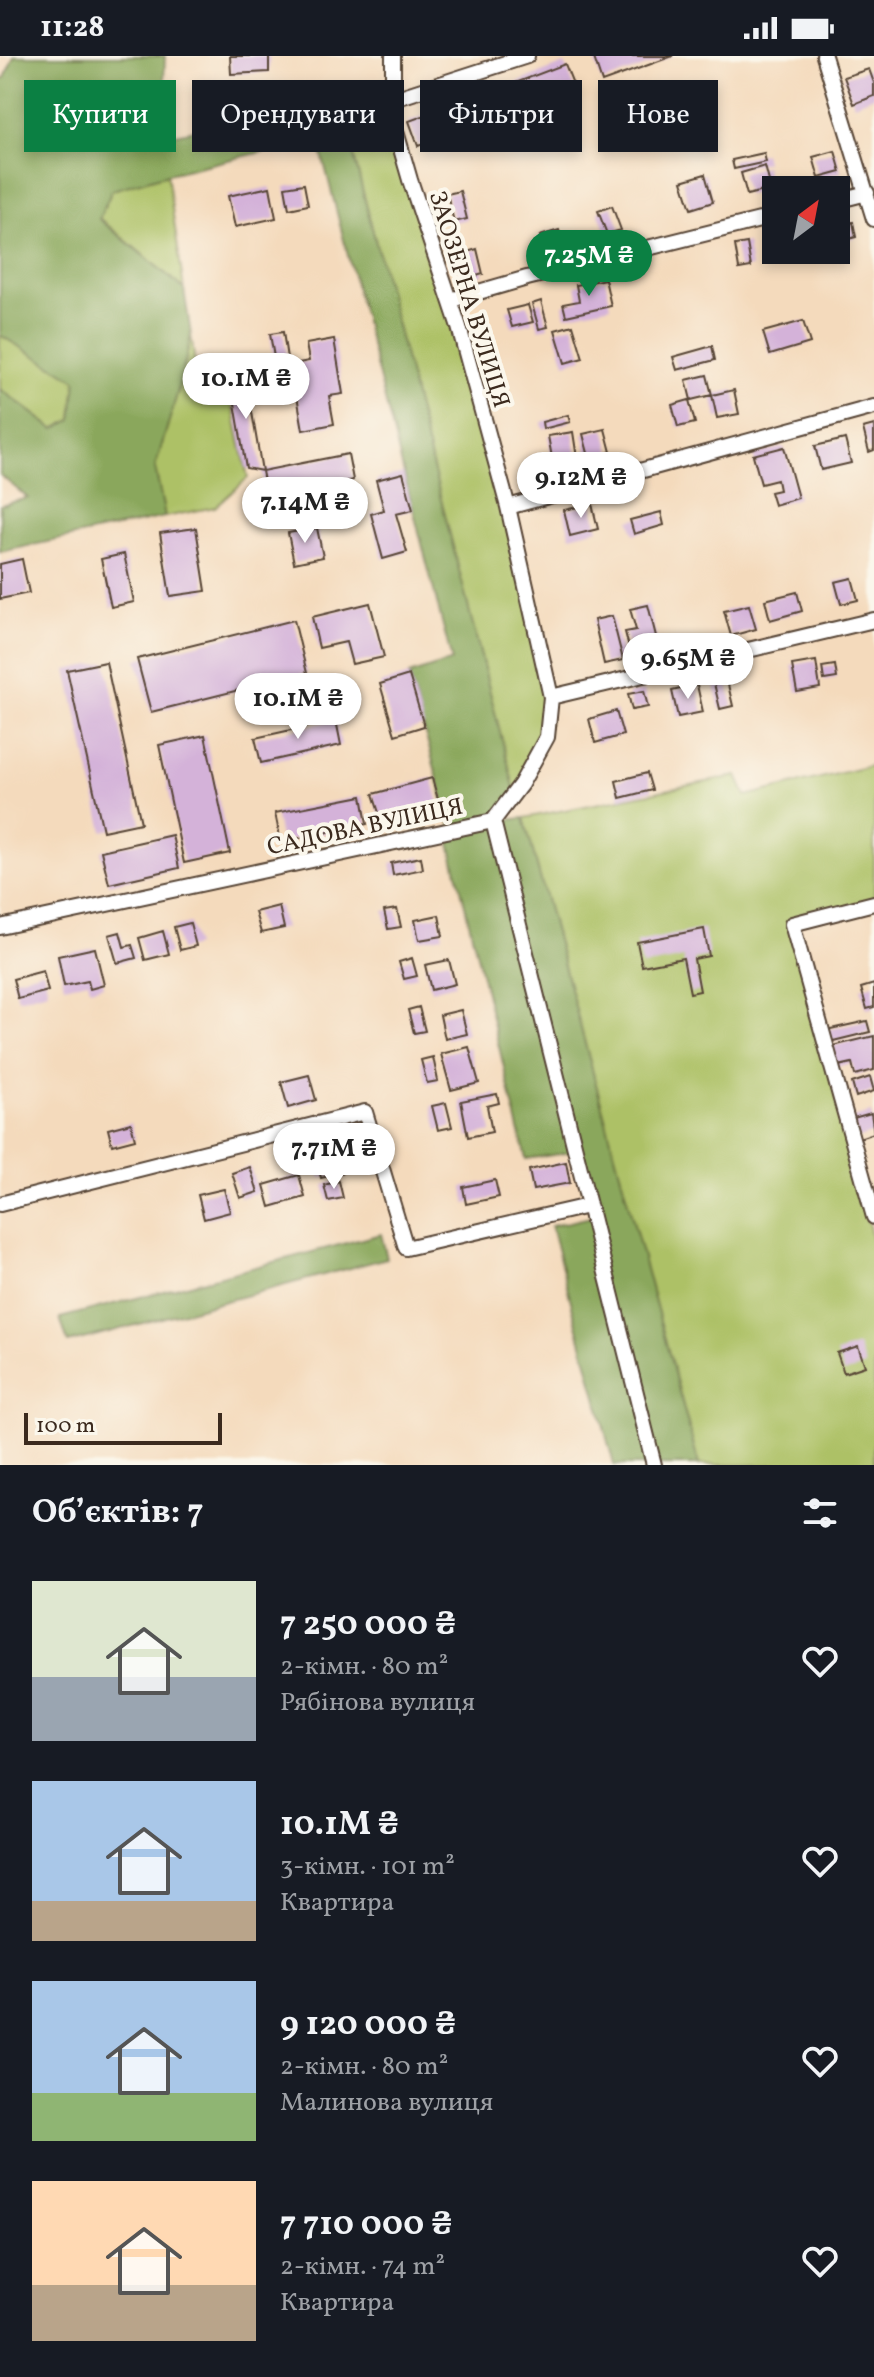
<!DOCTYPE html>
<html lang="uk">
<meta charset="utf-8">
<style>
:root{--surface:#171b24;--page:#20242c;--text:#f1f3f6;--muted:#9ea1a6;--accent:#0b8043}
body{margin:0;font-family:Vollkorn,serif;background:var(--page);color:var(--text);height:100vh;display:flex;flex-direction:column;font-size:30px;white-space:nowrap}
*{box-sizing:border-box;margin:0}
p{font-size:26px;color:var(--muted)}
.icon{flex:none;width:44px;height:44px;fill:none;stroke:currentColor;stroke-width:2;stroke-linecap:round;stroke-linejoin:round}
.map{position:relative;height:1409px;overflow:hidden}
.drawer{display:flex;flex-direction:column;background:var(--surface);flex:1}
.drawer>*{flex:none}
.banner{position:absolute;left:24px;top:24px;width:826px;height:72px;display:flex;gap:16px}
.needle{width:52px;rotate:32deg}
.fabs{position:absolute;left:762px;top:120px;display:grid;gap:16px}
.fabs a{display:grid;place-items:center;width:88px;height:88px;border-radius:0px;background:var(--surface);box-shadow:0 4px 12px #0003;font-size:40px}
.scale{position:absolute;left:24px;bottom:20px;width:198px;box-sizing:border-box;padding-left:8px;border:4px solid #3b2a1e;border-top:0;font-size:22px;line-height:28px;white-space:nowrap;color:#3b2a1e;-webkit-text-stroke:6px #fbf7ec;paint-order:stroke}
.price{position:absolute;translate:-50% -68px;padding:0 18px;border-radius:28px;background:#fff;color:#222;font-size:26px;line-height:52px;filter:drop-shadow(0 2px 4px #0008)}
.price::after{content:'';position:absolute;left:50%;top:48px;width:24px;height:18px;margin-left:-12px;background:inherit;clip-path:polygon(0 0,100% 0,50% 100%)}
.price.current{background:var(--accent);color:#fff}
ul{padding:0;list-style:none}
li{display:flex;align-items:center;gap:24px;height:200px;padding:0 32px}
li span{display:grid;place-items:center;flex:none;width:224px;height:160px;border-radius:0px;color:#555}
li>.icon{margin-inline-start:auto}
span .icon{width:96px;height:96px;fill:#fffc;stroke-width:1}
li b{font-size:34px}
h2{display:flex;justify-content:space-between;align-items:center;height:96px;padding:0 32px;font-size:34px}
.tag{padding:0 28px;border-radius:0px;background:var(--surface);box-shadow:0 4px 12px #0003;font-size:28px;line-height:72px}
.tag.current{background:var(--accent);color:#fff}
.status{display:flex;justify-content:space-between;align-items:center;height:56px;padding:0 40px;background:var(--surface);direction:ltr}
.status svg{height:22px;fill:currentColor}
.map>svg:first-child{display:block}
</style>
<div class="status"><b>11:28</b><svg viewBox="0 0 49 12"><path d="M0 12V9h3v3zM5 12V6h3v6zM10 12V3h3v9zM15 12V0h3v12zM26 1h20v11H26zM47 4h2v5h-2z"/></svg></div>
<div class="map">
<svg width="874" height="1409" viewBox="0 0 874 1409">
<rect width="100%" height="100%" fill="#fbf7ec"/>
<filter id="ink" filterUnits="userSpaceOnUse"><feTurbulence type="fractalNoise" baseFrequency=".0125" numOctaves="2"/><feDisplacementMap in="SourceGraphic" scale="16" xChannelSelector="R" yChannelSelector="G"/><feConvolveMatrix kernelMatrix="1 2 1 2 8 2 1 2 1" color-interpolation-filters="sRGB"/></filter>
<filter id="wash" filterUnits="userSpaceOnUse"><feTurbulence type="fractalNoise" baseFrequency=".006" numOctaves="4" result="noise"/><feDisplacementMap in="SourceGraphic" scale="32" xChannelSelector="R" yChannelSelector="G"/><feGaussianBlur stdDeviation="1.8" result="paint"/><feColorMatrix in="noise" values="0 0 0 0 0 0 0 0 0 0 0 0 0 0 0 0 0 1.4 0 .05"/><feComposite in="paint" operator="in"/></filter>
<g filter="url(#wash)">
<rect width="100%" height="100%" fill="#f4dabc"/>
<!-- green -->
<path fill="#adc166" stroke="#747642" stroke-width="2" d="M 393,65 L 451,244 L 551,641 L 547,681 L 515,735 L 348,77 Z
M 167,118 L 184,233 L 99,162 L 112,134 Z
M 0,279 L 76,324 L 72,364 L 54,373 L 0,333 Z
M 191,279 L 198,328 L 227,323 L 248,422 L 215,451 L 165,461 L 155,412 L 180,328 Z
M 874,709 L 874,846 L 792,868 L 874,1190 L 874,1409 L 699,1409 L 524,762 L 737,720 L 746,740 Z"/>
<!-- forest -->
<path fill="#8aa75b" stroke="#62683c" stroke-width="2" d="M 14,0 L 165,0 L 162,81 L 323,46 L 318,83 L 348,77 L 515,735 L 494,765 L 524,762 L 699,1409 L 614,1409 L 551,1170 L 591,1161 L 572,1096 L 526,1103 L 448,779 L 452,774 L 409,619 L 452,605 L 318,83 L 168,118 L 112,134 L 99,163 L 184,233 L 191,279 L 180,328 L 155,412 L 165,461 L 0,496 L 0,449 L 28,442 L 0,419 L 0,333 L 54,373 L 72,364 L 76,324 L 0,279 L 0,23 L 5,22 Z
M 381,1178 L 387,1202 L 68,1287 L 60,1262 Z"/>
<g id="blocks">
<!-- building -->
<path fill="#d4b2d9" d="M 230,0 L 269,0 L 269,16 L 231,18 Z
M 600,0 L 673,0 L 602,26 L 594,2 Z
M 565,8 L 575,33 L 481,69 L 471,44 Z
M 869,13 L 874,27 L 874,40 L 854,48 L 844,21 Z
M 450,50 L 459,76 L 418,90 L 409,65 Z
M 835,95 L 841,116 L 819,122 L 813,101 Z
M 764,97 L 766,106 L 734,113 L 732,104 Z
M 765,110 L 771,133 L 747,139 L 741,117 Z
M 705,118 L 713,146 L 691,153 L 682,125 Z
M 304,128 L 308,149 L 289,153 L 285,131 Z
M 270,131 L 276,162 L 235,171 L 228,140 Z
M 460,135 L 467,163 L 454,166 L 447,138 Z
M 612,150 L 621,174 L 607,178 L 598,155 Z
M 853,166 L 856,181 L 841,185 L 838,170 Z
M 559,174 L 564,190 L 545,196 L 540,180 Z
M 747,187 L 751,211 L 739,213 L 735,189 Z
M 477,193 L 483,218 L 473,221 L 467,196 Z
M 605,223 L 611,250 L 566,260 L 563,248 L 579,245 L 576,229 Z
M 541,245 L 548,271 L 539,273 L 532,248 Z
M 528,249 L 533,266 L 512,271 L 507,254 Z
M 803,265 L 810,287 L 770,299 L 763,276 Z
M 573,269 L 583,302 L 565,307 L 555,274 Z
M 283,276 L 288,309 L 309,305 L 306,288 L 334,283 L 343,338 L 329,340 L 334,368 L 303,374 L 295,328 L 279,331 L 270,278 Z
M 712,290 L 715,304 L 677,314 L 673,301 Z
M 245,315 L 262,415 L 246,412 L 230,318 Z
M 707,319 L 712,339 L 691,344 L 686,324 Z
M 734,334 L 739,358 L 717,362 L 712,339 Z
M 689,344 L 695,367 L 678,371 L 672,349 Z
M 568,359 L 570,366 L 543,373 L 542,366 Z
M 874,369 L 874,394 L 869,396 L 863,372 Z
M 605,373 L 611,396 L 589,401 L 583,378 Z
M 573,376 L 577,402 L 553,407 L 548,380 Z
M 845,383 L 851,407 L 821,414 L 815,390 Z
M 784,391 L 798,442 L 774,449 L 770,436 L 779,434 L 777,424 L 761,428 L 753,399 Z
M 348,398 L 353,424 L 267,442 L 262,415 Z
M 403,417 L 413,454 L 396,458 L 407,496 L 383,503 L 371,458 L 384,454 L 376,424 Z
M 592,448 L 598,473 L 570,480 L 564,454 Z
M 661,456 L 664,469 L 634,478 L 630,464 Z
M 196,472 L 206,535 L 170,540 L 160,477 Z
M 317,472 L 323,501 L 294,507 L 288,477 Z
M 124,498 L 134,546 L 111,551 L 101,503 Z
M 22,503 L 29,537 L 0,543 L 0,508 Z
M 852,522 L 858,544 L 841,548 L 835,526 Z
M 797,536 L 802,555 L 770,564 L 765,544 Z
M 370,547 L 384,601 L 352,608 L 346,586 L 319,592 L 312,561 Z
M 648,549 L 659,592 L 631,599 L 625,576 L 636,574 L 630,553 Z
M 749,549 L 756,573 L 731,580 L 724,555 Z
M 612,560 L 623,604 L 604,608 L 594,564 Z
M 294,564 L 307,617 L 151,656 L 137,603 Z
M 816,605 L 820,632 L 797,636 L 792,609 Z
M 106,606 L 141,767 L 103,775 L 67,614 Z
M 835,609 L 837,622 L 824,624 L 822,611 Z
M 409,619 L 424,670 L 395,679 L 380,628 Z
M 726,620 L 733,650 L 720,653 L 713,623 Z
M 697,629 L 703,656 L 678,661 L 672,635 Z
M 644,635 L 648,651 L 632,654 L 628,638 Z
M 616,655 L 623,679 L 595,687 L 589,663 Z
M 336,664 L 341,689 L 261,707 L 255,682 Z
M 205,679 L 230,797 L 184,807 L 159,689 Z
M 647,717 L 652,734 L 620,742 L 616,725 Z
M 432,722 L 439,747 L 381,763 L 373,738 Z
M 362,740 L 367,768 L 281,786 L 275,757 Z
M 172,779 L 179,812 L 109,828 L 101,795 Z
M 421,801 L 423,813 L 393,819 L 391,807 Z
M 279,850 L 284,872 L 261,877 L 255,856 Z
M 397,853 L 401,871 L 388,873 L 384,855 Z
M 439,859 L 443,880 L 419,884 L 415,864 Z
M 190,867 L 196,890 L 180,894 L 174,871 Z
M 704,873 L 709,900 L 694,903 L 700,935 L 690,937 L 683,902 L 642,910 L 637,886 Z
M 163,875 L 169,898 L 145,904 L 139,882 Z
M 120,876 L 124,891 L 132,889 L 136,902 L 117,907 L 109,879 Z
M 95,892 L 104,929 L 90,933 L 88,925 L 64,930 L 58,900 Z
M 412,902 L 417,920 L 404,923 L 399,906 Z
M 449,904 L 455,928 L 431,934 L 425,909 Z
M 43,915 L 48,935 L 18,943 L 13,923 Z
M 874,928 L 874,951 L 867,953 L 861,932 Z
M 419,951 L 425,975 L 414,977 L 408,954 Z
M 461,954 L 467,978 L 445,983 L 440,959 Z
M 867,965 L 870,976 L 829,986 L 826,974 Z
M 874,980 L 874,1014 L 855,1019 L 852,1007 L 834,1011 L 829,991 Z
M 469,991 L 479,1027 L 451,1034 L 441,998 Z
M 433,1001 L 438,1025 L 427,1027 L 421,1004 Z
M 309,1019 L 316,1044 L 288,1052 L 281,1026 Z
M 870,1021 L 874,1035 L 856,1041 L 852,1027 Z
M 497,1038 L 499,1047 L 487,1050 L 492,1076 L 468,1081 L 461,1045 Z
M 446,1047 L 452,1071 L 438,1074 L 432,1050 Z
M 871,1057 L 874,1077 L 856,1083 L 850,1063 Z
M 131,1067 L 135,1083 L 112,1089 L 108,1073 Z
M 346,1092 L 352,1114 L 321,1122 L 315,1100 Z
M 566,1106 L 570,1127 L 533,1134 L 529,1114 Z
M 250,1111 L 258,1136 L 240,1142 L 232,1117 Z
M 299,1119 L 305,1141 L 270,1151 L 264,1129 Z
M 495,1124 L 499,1141 L 466,1148 L 463,1131 Z
M 339,1125 L 343,1142 L 328,1145 L 324,1129 Z
M 224,1133 L 230,1156 L 204,1163 L 198,1139 Z
M 858,1290 L 865,1310 L 844,1317 L 837,1297 Z"/>
</g>
</g>
<g filter="url(#ink)">
<use href="#blocks" fill-opacity="0" stroke="#574436" stroke-width="2"/>
<g fill="none" stroke-linecap="round" stroke-linejoin="round">
<defs>
<path id="street" d="M 393,0 L 393,65 L 410,124 L 459,271 L 508,451 L 551,641 L 547,681 L 521,728 L 493,765
M 824,0 L 874,163
M 394,43 L 527,0
M 836,145 L 867,137
M 451,244 L 527,222 L 776,160
M 508,451 L 874,351
M 551,641 L 874,564
M 493,765 L 654,1409
M 874,847 L 792,868 L 874,1161
M 0,871 L 493,765
M 0,1148 L 365,1056 L 406,1192 L 588,1150"/>
</defs>
<!-- street casing -->
<use href="#street" stroke="#574436" stroke-width="18"/>
<!-- street -->
<use href="#street" stroke="#fff" stroke-width="14"/>
</g>
</g>
<g text-anchor="middle" stroke-width="8" stroke-linejoin="round" paint-order="stroke">
<!-- street labels -->
<g font-size="24" fill="#3b2a1e" stroke="#fbf7ec">
<text transform="translate(470 243) rotate(73)" y="8">ЗАОЗЕРНА ВУЛИЦЯ</text>
<text transform="translate(365 770) rotate(-12)" y="8">САДОВА ВУЛИЦЯ</text>
</g>
</g>
</svg>
<div class="fabs">
<a><svg class="needle" viewBox="-14 -14 28 28"><path d="M0-13l5 13h-10z" fill="#e53935"/><path d="M0 13l5-13h-10z" fill="#9ea1a6"/></svg></a>
</div>
<div class="scale">100 m</div>
<b class="price current" style="left:589px;top:242px">7.25M ₴</b>
<b class="price" style="left:246px;top:365px">10.1M ₴</b>
<b class="price" style="left:581px;top:464px">9.12M ₴</b>
<b class="price" style="left:305px;top:489px">7.14M ₴</b>
<b class="price" style="left:688px;top:645px">9.65M ₴</b>
<b class="price" style="left:298px;top:685px">10.1M ₴</b>
<b class="price" style="left:334px;top:1135px">7.71M ₴</b>
<div class="banner">
<a class="tag current">Купити</a>
<a class="tag">Орендувати</a>
<a class="tag">Фільтри</a>
<a class="tag">Нове</a>
</div>
</div>
<section class="drawer">
<h2>Об’єктів: 7<svg class="icon" aria-label="filters" viewBox="0 0 24 24"><path d="M4 7h16M4 17h16"/><circle cx="9" cy="7" r="2"/><circle cx="15" cy="17" r="2"/></svg></h2>
<ul>
<li><span style="background:linear-gradient(#dfe7d0 60%,#9aa5b1 0)"><svg class="icon" aria-label="home" viewBox="0 0 24 24"><path d="M3 11l9-7 9 7M6 9v11h12V9"/></svg></span><div><b>7 250 000 ₴</b><p>2-кімн. · 80 m²</p><p>Рябінова вулиця</p></div><svg class="icon" aria-label="heart" viewBox="0 0 24 24"><path d="M12 20l-8-8c-3-5 5-10 8-4 3-6 11-1 8 4z"/></svg></li>
<li><span style="background:linear-gradient(#a9c7e8 75%,#b9a48a 0)"><svg class="icon" aria-label="home" viewBox="0 0 24 24"><path d="M3 11l9-7 9 7M6 9v11h12V9"/></svg></span><div><b>10.1M ₴</b><p>3-кімн. · 101 m²</p><p>Квартира</p></div><svg class="icon" aria-label="heart" viewBox="0 0 24 24"><path d="M12 20l-8-8c-3-5 5-10 8-4 3-6 11-1 8 4z"/></svg></li>
<li><span style="background:linear-gradient(#a9c7e8 70%,#8fb573 0)"><svg class="icon" aria-label="home" viewBox="0 0 24 24"><path d="M3 11l9-7 9 7M6 9v11h12V9"/></svg></span><div><b>9 120 000 ₴</b><p>2-кімн. · 80 m²</p><p>Малинова вулиця</p></div><svg class="icon" aria-label="heart" viewBox="0 0 24 24"><path d="M12 20l-8-8c-3-5 5-10 8-4 3-6 11-1 8 4z"/></svg></li>
<li><span style="background:linear-gradient(#ffd9b3 65%,#b9a48a 0)"><svg class="icon" aria-label="home" viewBox="0 0 24 24"><path d="M3 11l9-7 9 7M6 9v11h12V9"/></svg></span><div><b>7 710 000 ₴</b><p>2-кімн. · 74 m²</p><p>Квартира</p></div><svg class="icon" aria-label="heart" viewBox="0 0 24 24"><path d="M12 20l-8-8c-3-5 5-10 8-4 3-6 11-1 8 4z"/></svg></li>
</ul>
</section>
